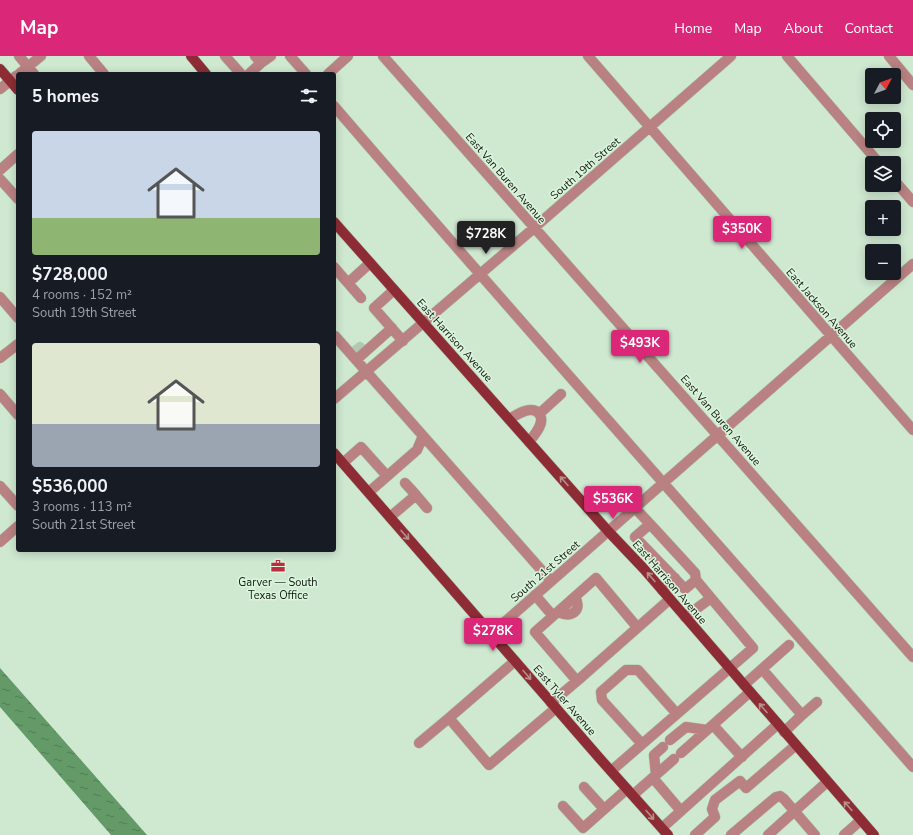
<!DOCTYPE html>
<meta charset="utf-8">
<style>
:root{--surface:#171b24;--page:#242831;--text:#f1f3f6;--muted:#9ea1a6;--accent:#db2777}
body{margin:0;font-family:"Nunito Sans",sans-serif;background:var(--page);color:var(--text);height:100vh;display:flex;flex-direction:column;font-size:15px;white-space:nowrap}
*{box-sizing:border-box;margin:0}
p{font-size:13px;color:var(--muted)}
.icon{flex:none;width:22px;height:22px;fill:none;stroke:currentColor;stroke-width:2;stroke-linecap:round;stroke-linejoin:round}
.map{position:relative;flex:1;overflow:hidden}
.sheet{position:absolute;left:16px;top:16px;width:320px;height:480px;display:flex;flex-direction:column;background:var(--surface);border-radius:4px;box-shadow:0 2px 10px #0003}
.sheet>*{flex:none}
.needle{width:26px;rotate:49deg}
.controls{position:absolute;left:865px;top:12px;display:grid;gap:8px}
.controls a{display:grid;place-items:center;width:36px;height:36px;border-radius:4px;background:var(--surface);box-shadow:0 2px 10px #0003;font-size:20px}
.price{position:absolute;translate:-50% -34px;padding:0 9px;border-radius:4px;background:var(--accent);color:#fff;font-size:13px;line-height:26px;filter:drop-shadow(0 1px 2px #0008)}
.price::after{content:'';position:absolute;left:50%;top:24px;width:12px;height:9px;margin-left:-6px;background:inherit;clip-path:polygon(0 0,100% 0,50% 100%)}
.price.on{background:#222;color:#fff}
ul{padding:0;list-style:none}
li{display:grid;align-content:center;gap:8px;height:212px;padding:0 16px}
li span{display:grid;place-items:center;height:124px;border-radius:4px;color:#555}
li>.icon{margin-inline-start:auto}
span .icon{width:72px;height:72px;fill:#fffc;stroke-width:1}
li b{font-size:17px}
h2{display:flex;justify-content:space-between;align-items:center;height:48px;padding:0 16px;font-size:17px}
header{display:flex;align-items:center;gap:24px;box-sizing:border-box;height:56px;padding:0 20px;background:var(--accent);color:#fff}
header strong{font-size:19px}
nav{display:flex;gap:22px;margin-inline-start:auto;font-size:14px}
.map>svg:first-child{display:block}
</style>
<header>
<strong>Map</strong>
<nav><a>Home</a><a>Map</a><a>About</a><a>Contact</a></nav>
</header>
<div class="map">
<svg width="913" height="779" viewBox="0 0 913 779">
<defs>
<pattern id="water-ripples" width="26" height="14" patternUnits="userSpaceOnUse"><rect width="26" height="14" fill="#639a67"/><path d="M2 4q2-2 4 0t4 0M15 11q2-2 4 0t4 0" fill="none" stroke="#507d53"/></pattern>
</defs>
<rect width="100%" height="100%" fill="#cfe8d0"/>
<!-- water -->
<path fill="url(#water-ripples)" d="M 0,612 L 147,779 L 111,779 L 0,651 Z"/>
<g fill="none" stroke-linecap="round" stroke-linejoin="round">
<!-- minor-tunnel -->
<path stroke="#b2c8b3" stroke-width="10" stroke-dasharray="10 5" stroke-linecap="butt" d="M 355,295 L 360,291 L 364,295"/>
<defs>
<path id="minor" d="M 19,0 L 34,18
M 89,0 L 104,18
M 225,0 L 241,18
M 290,0 L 306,18
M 383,0 L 913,601
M 588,0 L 913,374
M 787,0 L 879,107
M 889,0 L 913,29
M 261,7 L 271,0
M 19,18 L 41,0
M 249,18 L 261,7 L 255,0
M 328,18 L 348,0
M 0,33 L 16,20
M 334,50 C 525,272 720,490 913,711
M 0,114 L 18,98
M 0,123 L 18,143
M 894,124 L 913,146
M 334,211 L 361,242
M 348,227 L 370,207
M 394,234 L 374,252 L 403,285
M 0,241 L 18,262
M 335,280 L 551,525
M 0,302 L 18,288
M 356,304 L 392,272
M 0,338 L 18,359
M 334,343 L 534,172 L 731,0
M 539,358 L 561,338
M 509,363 C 515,360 524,353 532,354 C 535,354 538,356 540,359 C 545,368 534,379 529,386
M 343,407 L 361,391 L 387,420
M 0,430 L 18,450
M 369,436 L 417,394 L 423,380
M 416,439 L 427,452
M 635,452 L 650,468 L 635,481 L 685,533 L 696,524
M 390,461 L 416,439 L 405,427
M 650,468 L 695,517 L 696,524 L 711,542
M 0,486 L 18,470
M 662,534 L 675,522
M 535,539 L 553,560
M 558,556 C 571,562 583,555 575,541
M 637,571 L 596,522 L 535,576 L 577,625 L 670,543
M 491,578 L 913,208
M 515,605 L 449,662 L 489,709 L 556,652
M 762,613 L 802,659 L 784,676
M 744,629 L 789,589
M 551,647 L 577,625
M 802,659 L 817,646
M 713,669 L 742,701
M 670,684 L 686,671 L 707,674
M 419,687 L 449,662
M 642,688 L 602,644 L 601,636 L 626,614 L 638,614 L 677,658
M 681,697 L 750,636
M 611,715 L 753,592 L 711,542 L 685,561
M 656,719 L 654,699 L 663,691
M 653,722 L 681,755
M 584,731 L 604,753
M 633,739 L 674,703
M 563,750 L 583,772 L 627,733
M 662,772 L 778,668
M 695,779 L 715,761 L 712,753 L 715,744 L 740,725 L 746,732 L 796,689
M 731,779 L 776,741 L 780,740 L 784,743 L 815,779
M 768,779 L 827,726
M 844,779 L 861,764"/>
<path id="major" d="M 191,0 L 206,18
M 0,13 L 18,34
M 334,166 L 608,475 L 644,513 L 874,779
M 334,397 L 602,705 L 668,779"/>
</defs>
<!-- minor casing -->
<use href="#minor" stroke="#acc2ad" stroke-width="11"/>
<!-- major casing -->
<use href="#major" stroke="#acc2ad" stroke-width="11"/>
<!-- minor -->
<use href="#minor" stroke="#b98181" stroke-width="10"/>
<!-- major -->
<use href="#major" stroke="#8d2c34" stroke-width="10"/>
</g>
<!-- one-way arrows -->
<defs><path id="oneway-shaft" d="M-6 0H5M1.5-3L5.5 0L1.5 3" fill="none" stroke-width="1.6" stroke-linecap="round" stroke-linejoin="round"/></defs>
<g stroke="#b49088">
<use href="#oneway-shaft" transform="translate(564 425) rotate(-132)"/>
<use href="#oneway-shaft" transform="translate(405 479) rotate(49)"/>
<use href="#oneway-shaft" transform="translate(651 521) rotate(-131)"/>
<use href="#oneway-shaft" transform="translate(527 619) rotate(49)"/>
<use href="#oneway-shaft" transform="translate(763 652) rotate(-131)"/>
<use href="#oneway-shaft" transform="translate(848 750) rotate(-132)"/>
<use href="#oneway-shaft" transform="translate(650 759) rotate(49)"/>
</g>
<!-- icons -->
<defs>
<symbol id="office-bare" viewBox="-9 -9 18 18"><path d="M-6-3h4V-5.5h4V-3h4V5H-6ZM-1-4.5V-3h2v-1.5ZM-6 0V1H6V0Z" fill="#bd2c3f" stroke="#dcf5dd" stroke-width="2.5" paint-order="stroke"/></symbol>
</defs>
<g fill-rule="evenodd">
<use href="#office-bare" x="268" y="500" width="20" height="20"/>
</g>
<g text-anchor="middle" stroke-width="3" stroke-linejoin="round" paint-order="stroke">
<!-- street labels -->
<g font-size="11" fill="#0e160e" stroke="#dcf5dd">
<text transform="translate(585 112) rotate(-41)" y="4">South 19th Street</text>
<text transform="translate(506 122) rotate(49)" y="4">East Van Buren Avenue</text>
<text transform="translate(822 252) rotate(49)" y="4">East Jackson Avenue</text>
<text transform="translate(455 284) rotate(48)" y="4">East Harrison Avenue</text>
<text transform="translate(721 364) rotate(49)" y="4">East Van Buren Avenue</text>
<text transform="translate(545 515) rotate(-41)" y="4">South 21st Street</text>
<text transform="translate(670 526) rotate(49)" y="4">East Harrison Avenue</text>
<text transform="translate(565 644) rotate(49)" y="4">East Tyler Avenue</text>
</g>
<!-- poi labels -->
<g font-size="11" fill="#0e160e" stroke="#dcf5dd">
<text x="278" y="530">Garver — South<tspan x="278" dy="13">Texas Office</tspan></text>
</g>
</g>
</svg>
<div class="controls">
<a><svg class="needle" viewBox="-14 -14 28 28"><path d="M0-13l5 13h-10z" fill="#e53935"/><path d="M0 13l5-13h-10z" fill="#9ea1a6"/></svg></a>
<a><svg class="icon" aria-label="locate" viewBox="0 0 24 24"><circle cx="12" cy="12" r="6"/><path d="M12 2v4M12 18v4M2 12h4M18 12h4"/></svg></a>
<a><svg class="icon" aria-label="layers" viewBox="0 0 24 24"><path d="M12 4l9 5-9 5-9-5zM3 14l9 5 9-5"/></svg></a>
<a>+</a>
<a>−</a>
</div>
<b class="price" style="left:742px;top:194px">$350K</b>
<b class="price on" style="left:486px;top:199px">$728K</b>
<b class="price" style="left:640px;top:308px">$493K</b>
<b class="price" style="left:613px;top:464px">$536K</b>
<b class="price" style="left:493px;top:596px">$278K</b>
<section class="sheet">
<h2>5 homes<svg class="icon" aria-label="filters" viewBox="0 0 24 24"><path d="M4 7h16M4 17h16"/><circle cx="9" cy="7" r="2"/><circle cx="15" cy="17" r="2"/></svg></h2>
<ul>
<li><span style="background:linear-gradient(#c9d6e8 70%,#8fb573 0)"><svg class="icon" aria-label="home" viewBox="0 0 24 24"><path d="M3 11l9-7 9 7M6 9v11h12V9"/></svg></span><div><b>$728,000</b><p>4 rooms · 152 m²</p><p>South 19th Street</p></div></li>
<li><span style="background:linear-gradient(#dfe7d0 65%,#9aa5b1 0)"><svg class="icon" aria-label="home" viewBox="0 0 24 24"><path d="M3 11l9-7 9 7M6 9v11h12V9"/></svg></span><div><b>$536,000</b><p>3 rooms · 113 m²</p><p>South 21st Street</p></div></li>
</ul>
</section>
</div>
